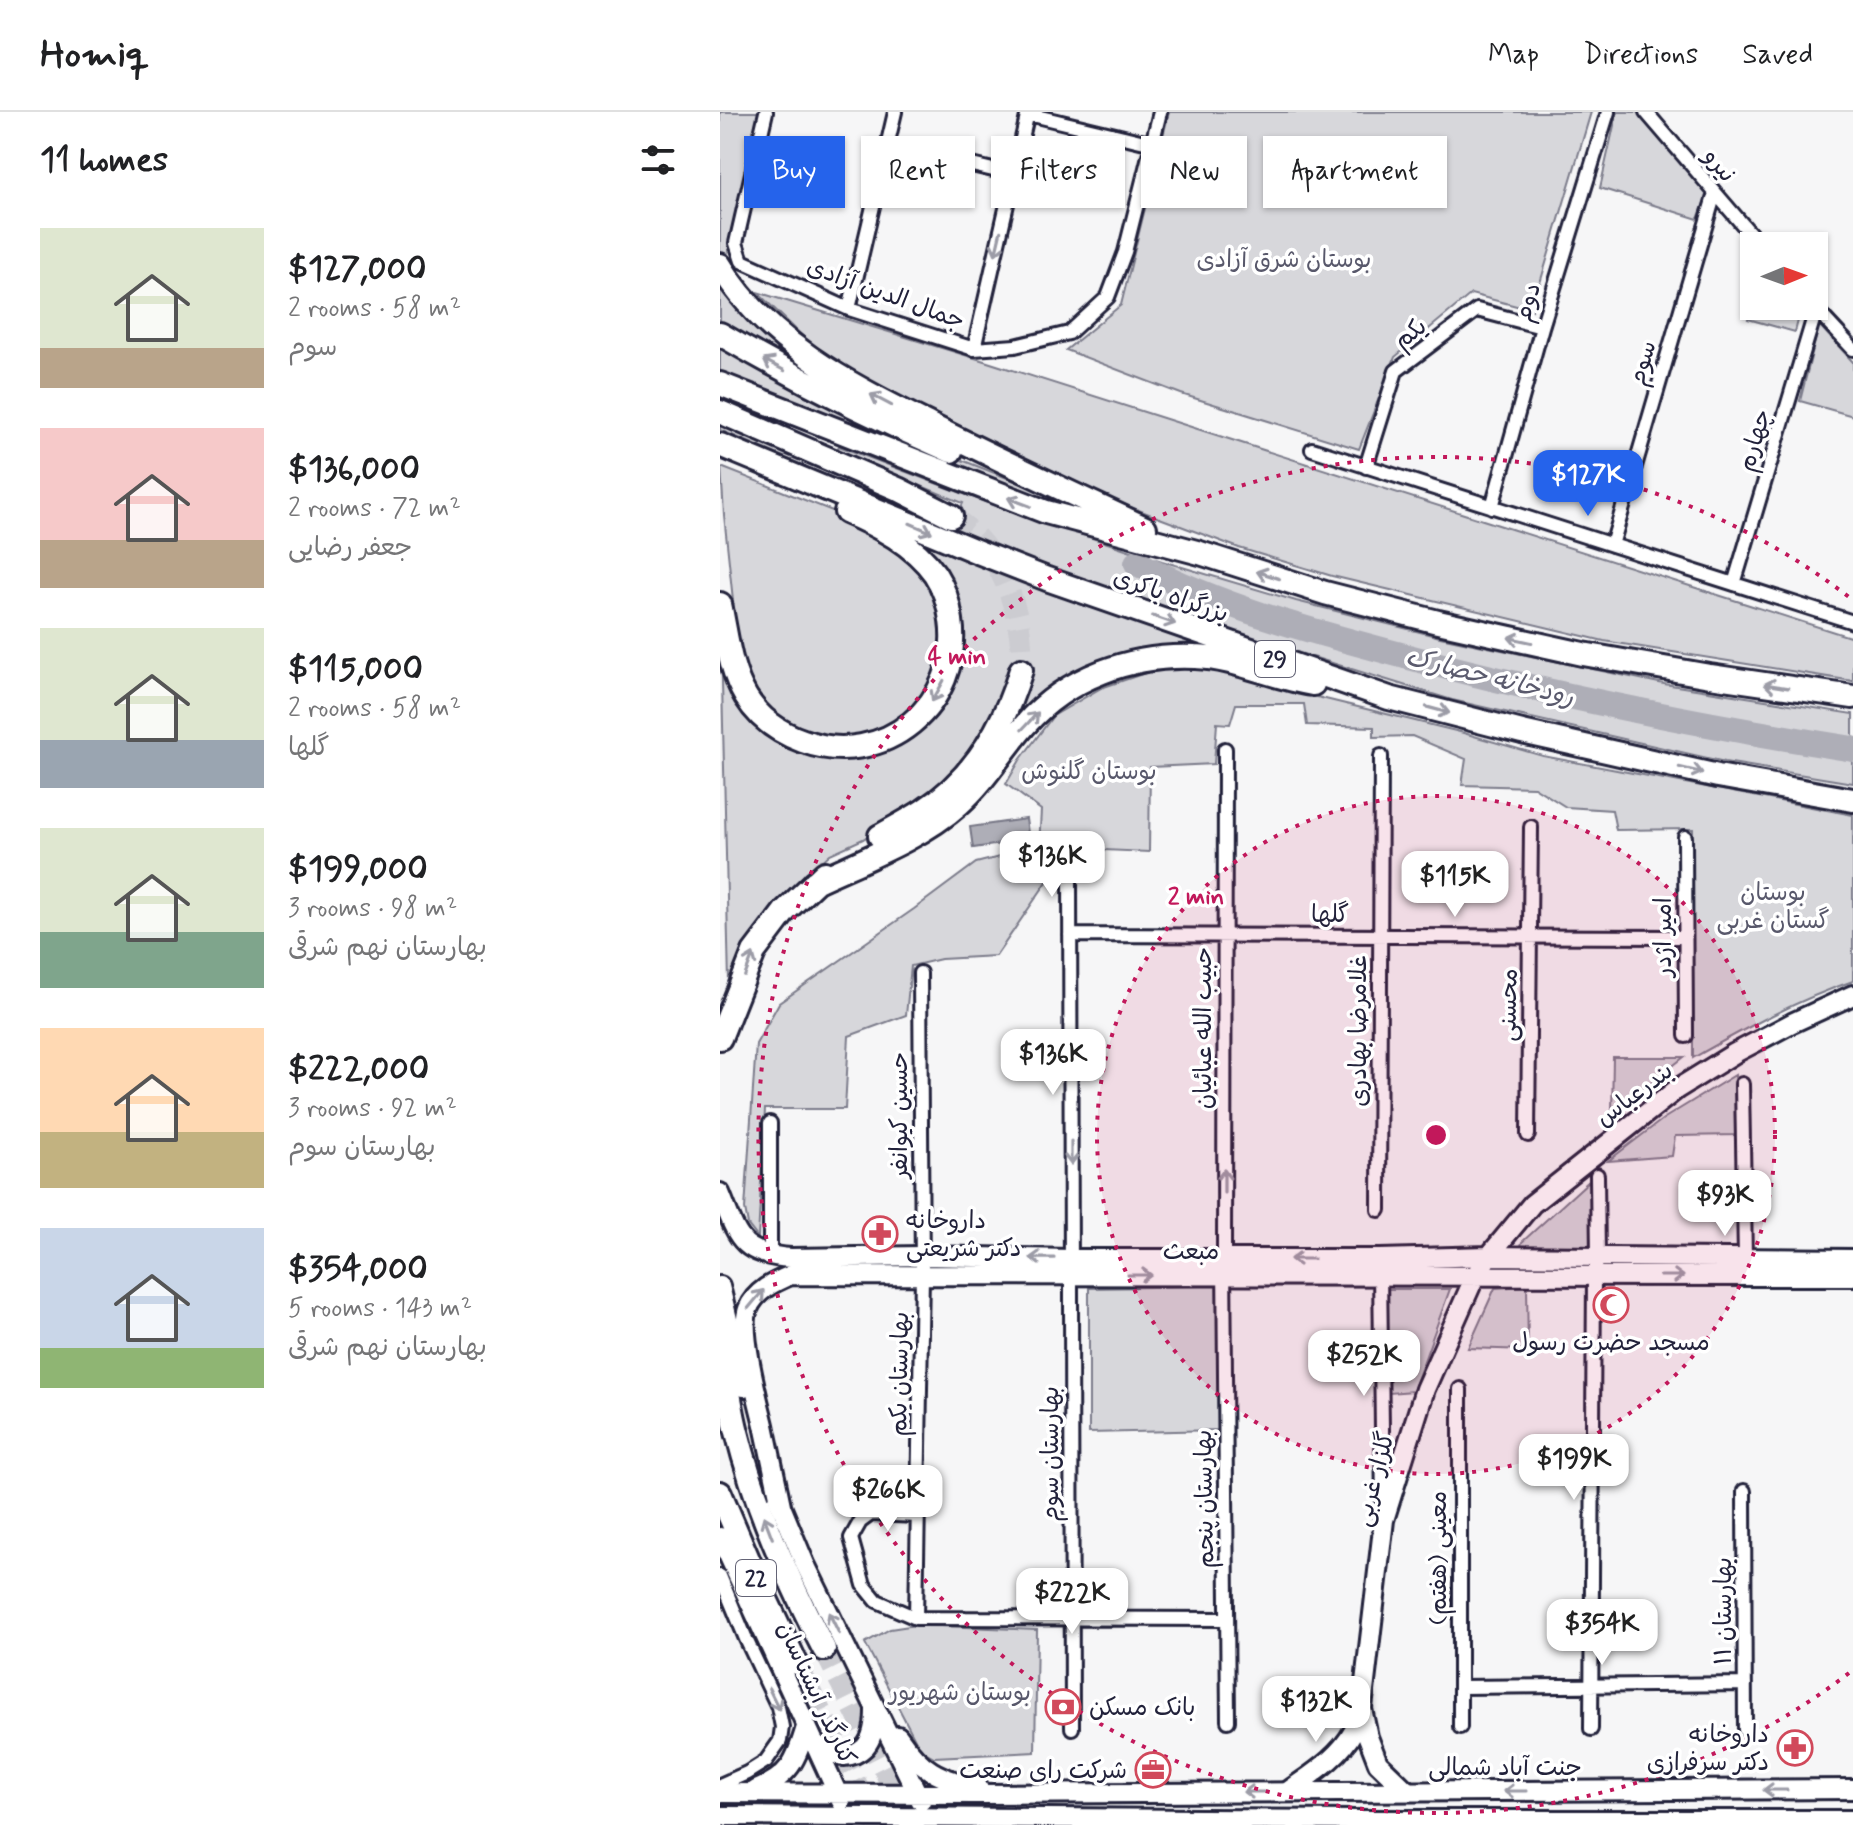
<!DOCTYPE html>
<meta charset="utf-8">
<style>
:root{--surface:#fff;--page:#f2f2f2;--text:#202124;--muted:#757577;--line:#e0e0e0;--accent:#2563eb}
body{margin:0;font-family:Mynerve,"Playpen Sans Arabic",sans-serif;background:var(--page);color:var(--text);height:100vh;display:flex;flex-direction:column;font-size:30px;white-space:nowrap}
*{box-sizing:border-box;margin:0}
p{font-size:26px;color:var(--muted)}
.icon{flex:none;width:44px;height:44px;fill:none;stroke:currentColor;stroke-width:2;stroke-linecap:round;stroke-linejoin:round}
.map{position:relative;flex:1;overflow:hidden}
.details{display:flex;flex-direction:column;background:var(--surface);width:720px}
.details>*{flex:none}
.top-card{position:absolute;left:24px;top:24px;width:760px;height:72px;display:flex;gap:16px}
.needle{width:52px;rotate:89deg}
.fabs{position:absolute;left:1020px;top:120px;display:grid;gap:16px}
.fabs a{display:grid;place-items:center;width:88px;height:88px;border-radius:0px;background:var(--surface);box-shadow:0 2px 6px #0004;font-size:40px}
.price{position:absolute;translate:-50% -68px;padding:0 18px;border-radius:16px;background:#fff;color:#222;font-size:26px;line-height:52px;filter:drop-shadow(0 2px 4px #0008)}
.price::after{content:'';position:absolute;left:50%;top:48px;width:24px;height:18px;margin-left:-12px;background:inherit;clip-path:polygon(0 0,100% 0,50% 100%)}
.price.selected{background:var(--accent);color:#fff}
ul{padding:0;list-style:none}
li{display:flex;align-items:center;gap:24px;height:200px;padding:0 40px}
li span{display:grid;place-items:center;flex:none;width:224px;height:160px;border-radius:0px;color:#555}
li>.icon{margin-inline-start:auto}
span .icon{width:96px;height:96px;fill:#fffc;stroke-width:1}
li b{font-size:34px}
h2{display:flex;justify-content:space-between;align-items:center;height:96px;padding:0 40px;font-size:34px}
.chip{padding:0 28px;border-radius:0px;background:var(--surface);box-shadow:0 2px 6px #0004;font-size:28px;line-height:72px}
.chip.selected{background:var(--accent);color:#fff}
header{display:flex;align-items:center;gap:48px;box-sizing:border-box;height:112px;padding:0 40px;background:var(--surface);border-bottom:2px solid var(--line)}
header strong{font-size:38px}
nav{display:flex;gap:44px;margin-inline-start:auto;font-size:28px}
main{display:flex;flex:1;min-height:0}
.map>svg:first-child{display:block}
</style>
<header>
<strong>Homiq</strong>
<nav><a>Map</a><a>Directions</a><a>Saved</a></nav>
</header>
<main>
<section class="details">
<h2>11 homes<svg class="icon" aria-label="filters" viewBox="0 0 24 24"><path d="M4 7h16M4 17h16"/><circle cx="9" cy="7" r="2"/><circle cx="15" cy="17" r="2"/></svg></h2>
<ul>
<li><span style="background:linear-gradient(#dfe7d0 75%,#b9a48a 0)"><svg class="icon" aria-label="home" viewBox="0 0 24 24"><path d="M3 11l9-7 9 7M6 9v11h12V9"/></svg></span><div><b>$127,000</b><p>2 rooms · 58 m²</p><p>سوم</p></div></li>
<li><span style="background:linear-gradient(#f6c9c9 70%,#b9a48a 0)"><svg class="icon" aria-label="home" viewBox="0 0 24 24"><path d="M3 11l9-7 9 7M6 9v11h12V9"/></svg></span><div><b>$136,000</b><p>2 rooms · 72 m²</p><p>جعفر رضایی</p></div></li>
<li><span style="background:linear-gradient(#dfe7d0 70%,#9aa5b1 0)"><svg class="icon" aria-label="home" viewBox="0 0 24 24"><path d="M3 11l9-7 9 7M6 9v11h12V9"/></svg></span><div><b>$115,000</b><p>2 rooms · 58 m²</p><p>گلها</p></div></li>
<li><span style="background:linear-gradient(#dfe7d0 65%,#7fa58c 0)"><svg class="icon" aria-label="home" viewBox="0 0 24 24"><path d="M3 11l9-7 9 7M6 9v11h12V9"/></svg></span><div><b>$199,000</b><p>3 rooms · 98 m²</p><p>بهارستان نهم شرقی</p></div></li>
<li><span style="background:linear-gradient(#ffd9b3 65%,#c2b280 0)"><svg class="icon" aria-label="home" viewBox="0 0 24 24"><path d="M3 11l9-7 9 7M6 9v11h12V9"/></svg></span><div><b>$222,000</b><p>3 rooms · 92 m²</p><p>بهارستان سوم</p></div></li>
<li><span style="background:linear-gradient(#c9d6e8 75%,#8fb573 0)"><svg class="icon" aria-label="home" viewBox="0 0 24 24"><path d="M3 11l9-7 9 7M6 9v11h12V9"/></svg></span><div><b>$354,000</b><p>5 rooms · 143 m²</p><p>بهارستان نهم شرقی</p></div></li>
</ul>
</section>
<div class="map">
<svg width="1133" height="1713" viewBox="0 0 1133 1713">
<rect width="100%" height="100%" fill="#f6f6f7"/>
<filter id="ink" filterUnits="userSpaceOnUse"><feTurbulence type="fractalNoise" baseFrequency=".0125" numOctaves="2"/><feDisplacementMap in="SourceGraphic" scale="16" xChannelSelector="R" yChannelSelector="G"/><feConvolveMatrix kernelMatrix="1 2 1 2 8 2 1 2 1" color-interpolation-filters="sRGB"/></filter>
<g filter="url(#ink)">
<!-- green -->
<path fill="#d7d7db" stroke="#7c7c8b" stroke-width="2" d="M 0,0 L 39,0 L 5,153 L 0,144 Z
M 449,0 L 871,0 L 812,198 L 751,182 L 675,245 L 639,337 L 461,282 L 346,238 L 401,193 Z
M 897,0 L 918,0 L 988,80 L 978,107 L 880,76 Z
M 0,168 L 203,314 L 0,217 Z
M 37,180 L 258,247 L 1133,526 L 1133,569 L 884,529 L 612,464 L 519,436 L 392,388 L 318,355 L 156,276 L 97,238 Z
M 1034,187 L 1034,194 L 1079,194 L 1081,197 L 1075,220 L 1028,207 Z
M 1099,213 L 1133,250 L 1133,304 L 1080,289 Z
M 0,229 L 199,331 L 438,426 C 290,376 144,320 0,259 Z
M 0,305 L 233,413 L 243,391 L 116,339 L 119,334 L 278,395 L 442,449 L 576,489 L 720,525 L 944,572 L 1133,602 L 1133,671 L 1005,650 L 732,588 L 505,518 L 291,442 L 0,318 Z
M 1,355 L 143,411 L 199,450 L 228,512 L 214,578 L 166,621 L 93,628 L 45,598 L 27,563 L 17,526 L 4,403 Z
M 111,390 L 246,447 L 363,491 L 576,565 L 512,545 L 391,550 L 209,702 L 287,618 L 298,600 L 311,557 L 291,553 L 286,577 L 273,608 L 234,667 L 143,727 L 110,742 L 75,774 L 43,809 L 24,840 L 9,872 L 1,526 L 47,617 L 165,633 L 237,543 L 194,431 Z
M 493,556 L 589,583 L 740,620 L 823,644 L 1133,703 L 1133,869 C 1077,888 1024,917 973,946 L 973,717 L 896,718 L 892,698 L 846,695 L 814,675 L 742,673 L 746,647 L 692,624 L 654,625 L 654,615 L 587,613 L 584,592 L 516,592 L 510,612 L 497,611 L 494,652 L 430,655 L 429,740 L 360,737 L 333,761 L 276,844 L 221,847 L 191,854 L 186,903 L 129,924 L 125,997 L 45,997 L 38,1126 L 28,1113 L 25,1097 L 36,932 L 59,891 L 194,797 L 256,751 L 319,735 L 321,698 L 286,672 L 300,648 L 333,604 L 381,576 L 434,558 Z
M 893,945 L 964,945 L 892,1002 Z
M 1015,963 L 1018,1023 L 955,1024 L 952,1044 L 888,1049 L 943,1007 Z
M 870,1068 L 872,1135 L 800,1138 L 802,1130 Z
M 498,1174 L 498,1318 L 369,1321 L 369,1176 Z
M 807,1174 L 808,1238 L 748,1236 L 775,1176 Z
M 667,1177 L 730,1177 L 693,1279 L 669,1281 Z
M 196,1513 L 317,1518 L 315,1640 L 214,1645 L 200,1637 L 145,1531 L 170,1517 Z"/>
<!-- water -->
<path fill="#aeaeb7" stroke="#767685" stroke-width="2" d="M 306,707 L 309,728 L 253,736 L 250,715 Z"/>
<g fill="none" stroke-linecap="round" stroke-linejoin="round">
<!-- river -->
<path stroke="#aeaeb7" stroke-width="26" d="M 417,451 C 500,495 590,519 681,543 C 830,583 980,613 1133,637"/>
<!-- highway-tunnel -->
<path stroke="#ccccd1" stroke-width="22" stroke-dasharray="22 11" stroke-linecap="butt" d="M 231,404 C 237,409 245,414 251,420 C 286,452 305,511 301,558
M 104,1537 L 192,1713
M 76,1551 L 157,1713"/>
<defs>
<path id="street" d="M 46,0 L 16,131 L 22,149 L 129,197 L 254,237 L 295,234 L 349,221 L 388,185 L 405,140 L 440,0
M 926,0 L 1041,134
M 308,2 L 433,32
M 168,33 L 294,63
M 1093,194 L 1133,237
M 129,197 L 175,0
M 254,237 L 308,0
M 592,337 L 1133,510
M 646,355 L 676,259 L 757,198 L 822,215
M 772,395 L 822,215 L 888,0
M 892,433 L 995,81
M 1014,472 L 1096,198
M 505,637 L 504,1147 L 508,1609
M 965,725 L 966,924
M 350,751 L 352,1616
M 350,823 L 965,825
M 1022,972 L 1025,1147
M 808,1023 L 811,715
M 659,1098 L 661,644
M 50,1145 L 50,1011
M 660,1159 L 663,1397
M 740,1277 L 740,1615
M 1024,1379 L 1025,1618
M 198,1404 L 151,1402 L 140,1410 L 131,1426 L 144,1473 L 157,1489 L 196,1506 L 507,1507
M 0,1464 L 26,1527 L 58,1595 L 62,1615 L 60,1629 L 46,1649 L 27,1661 L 0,1673
M 196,1506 L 202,1163 L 200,861
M 740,1575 L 1025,1572
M 871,1617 L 874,1164 L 878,1146 L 877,1063"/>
<path id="secondary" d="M 0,1081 C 18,1125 19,1142 71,1146 L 202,1144 L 352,1147 L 660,1147 L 769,1144 L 1133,1147
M 0,1174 L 24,1275
M 58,1387 L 85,1452 L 201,1689
M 62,1398 C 56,1370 50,1341 44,1313 C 38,1288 19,1219 28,1197 C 35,1179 54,1170 71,1163 L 1133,1164
M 0,1425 L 121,1689
M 642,1597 L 648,1625 L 658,1651 L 687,1679
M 178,1624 C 201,1658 218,1667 258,1675
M 93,1629 C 106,1643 129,1651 145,1635 C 154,1625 155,1610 155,1598
M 36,1678 C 70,1664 76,1649 86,1615
M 567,1680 C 590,1663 619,1646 633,1620 C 637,1613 639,1604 642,1596 L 664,1408 L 705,1277 L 756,1162 L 769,1144 L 812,1092 L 957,977 L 1015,941 L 1072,911 L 1133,883
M 0,1681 L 259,1682 L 1133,1677
M 0,1704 L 638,1708 L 1133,1708"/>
<path id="highway" d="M 0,153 C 47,232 131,273 210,313 C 281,349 353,382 425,416
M 0,222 C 75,266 152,305 231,339
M 0,272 L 326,400 L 480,441 L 605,481 L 718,510 L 863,542 L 990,564 L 1133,585
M 0,300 L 178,377 L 231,404
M 0,333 L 258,440 L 327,467 L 669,586 L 802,620 L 998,664 L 1133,688
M 0,492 C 7,524 9,556 26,585 C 39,606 60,621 83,629 C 163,658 243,592 231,508 C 229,492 224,476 215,462 C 194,432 159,414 126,400
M 160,724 C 174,716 189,708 203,699 C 254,666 284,614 301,558
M 95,770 C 142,748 200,727 239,692 C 265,669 282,639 305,613 C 347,565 412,542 475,545 C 515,546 553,566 593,572
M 0,926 L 34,840 L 65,799 L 105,761
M 0,1217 C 5,1251 8,1286 17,1320 C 36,1396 68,1467 104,1537
M 0,1381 L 36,1466 L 76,1551"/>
</defs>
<!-- street casing -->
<use href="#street" stroke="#22223b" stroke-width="18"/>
<!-- secondary casing -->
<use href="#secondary" stroke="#22223b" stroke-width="24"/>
<!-- highway casing -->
<use href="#highway" stroke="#22223b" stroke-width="28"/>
<!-- street -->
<use href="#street" stroke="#fff" stroke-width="12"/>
<!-- secondary -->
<use href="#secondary" stroke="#fff" stroke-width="18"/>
<!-- highway -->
<use href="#highway" stroke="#fff" stroke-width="22"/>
</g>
<!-- one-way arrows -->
<defs><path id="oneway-shaft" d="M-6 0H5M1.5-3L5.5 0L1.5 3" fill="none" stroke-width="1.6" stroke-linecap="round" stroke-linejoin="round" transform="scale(2)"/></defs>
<g stroke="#9c9ca7">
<use href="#oneway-shaft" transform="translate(278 131) rotate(103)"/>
<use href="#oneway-shaft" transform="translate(54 253) rotate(-152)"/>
<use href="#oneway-shaft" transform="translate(161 288) rotate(-152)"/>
<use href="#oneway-shaft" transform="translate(299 390) rotate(-159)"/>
<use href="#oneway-shaft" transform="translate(201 416) rotate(23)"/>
<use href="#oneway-shaft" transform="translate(548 463) rotate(-162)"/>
<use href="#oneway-shaft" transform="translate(444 508) rotate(19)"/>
<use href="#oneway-shaft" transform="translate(800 528) rotate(-168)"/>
<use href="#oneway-shaft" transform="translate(1056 574) rotate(-171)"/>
<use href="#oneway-shaft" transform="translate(218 579) rotate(119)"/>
<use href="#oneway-shaft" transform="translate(718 598) rotate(15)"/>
<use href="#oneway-shaft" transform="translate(310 609) rotate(-47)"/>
<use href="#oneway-shaft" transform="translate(971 658) rotate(13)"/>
<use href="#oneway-shaft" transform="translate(29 853) rotate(-69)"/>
<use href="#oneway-shaft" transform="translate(351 1041) rotate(90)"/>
<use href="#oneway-shaft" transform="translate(504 1069) rotate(-90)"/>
<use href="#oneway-shaft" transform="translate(322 1146) rotate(-179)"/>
<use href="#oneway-shaft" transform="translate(582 1147) rotate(180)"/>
<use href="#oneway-shaft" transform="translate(420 1163)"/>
<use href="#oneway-shaft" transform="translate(952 1164)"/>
<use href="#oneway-shaft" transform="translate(36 1187) rotate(-50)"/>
<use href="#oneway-shaft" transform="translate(48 1415) rotate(-111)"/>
<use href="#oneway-shaft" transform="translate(114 1511) rotate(-116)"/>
<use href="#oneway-shaft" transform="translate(54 1587) rotate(64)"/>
<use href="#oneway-shaft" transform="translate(1055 1678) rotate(180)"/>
<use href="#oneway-shaft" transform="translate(795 1679) rotate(180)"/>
<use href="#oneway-shaft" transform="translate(535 1680) rotate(180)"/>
</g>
</g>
<!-- distance rings -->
<circle cx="716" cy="1023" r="339" fill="#c2185b" fill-opacity=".12"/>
<g fill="none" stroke="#c2185b" stroke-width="4" stroke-dasharray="4 8">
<circle cx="716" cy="1023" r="339"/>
<path d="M1129 1561A678 678 0 1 1 1129 485"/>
</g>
<!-- icons -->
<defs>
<symbol id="pharmacy-ring" viewBox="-11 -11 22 22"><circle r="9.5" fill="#fff" stroke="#d1495b" stroke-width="1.5"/><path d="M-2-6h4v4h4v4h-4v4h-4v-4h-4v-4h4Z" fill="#d1495b"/></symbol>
<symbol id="mosque-ring" viewBox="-11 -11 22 22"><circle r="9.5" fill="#fff" stroke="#d1495b" stroke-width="1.5"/><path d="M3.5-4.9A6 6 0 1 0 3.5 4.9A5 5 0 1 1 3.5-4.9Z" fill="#d1495b"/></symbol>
<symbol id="bank-ring" viewBox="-11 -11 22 22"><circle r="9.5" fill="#fff" stroke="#d1495b" stroke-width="1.5"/><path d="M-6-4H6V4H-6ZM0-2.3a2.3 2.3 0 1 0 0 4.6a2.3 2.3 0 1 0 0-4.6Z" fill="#d1495b"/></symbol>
<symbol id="office-ring" viewBox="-11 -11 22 22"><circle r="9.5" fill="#fff" stroke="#d1495b" stroke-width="1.5"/><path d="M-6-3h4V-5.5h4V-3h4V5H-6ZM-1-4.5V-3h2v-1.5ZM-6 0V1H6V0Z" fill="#d1495b"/></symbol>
</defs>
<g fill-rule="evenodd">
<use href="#pharmacy-ring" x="140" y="1102" width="40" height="40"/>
<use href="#mosque-ring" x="871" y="1173" width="40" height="40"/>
<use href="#bank-ring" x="323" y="1575" width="40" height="40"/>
<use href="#pharmacy-ring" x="1055" y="1616" width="40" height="40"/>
<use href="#office-ring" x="413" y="1638" width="40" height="40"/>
</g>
<g text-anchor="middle" stroke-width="7" stroke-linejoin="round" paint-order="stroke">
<!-- shield labels -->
<g fill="#fff" stroke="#646476" stroke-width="2">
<rect x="535" y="529" width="40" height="36" rx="6"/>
<rect x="16" y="1448" width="40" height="36" rx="6"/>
</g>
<g font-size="22" font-weight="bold" fill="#22223b">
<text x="555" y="555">29</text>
<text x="36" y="1474">22</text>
</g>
<!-- street labels -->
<g font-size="24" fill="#22223b" stroke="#fff">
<text transform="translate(1000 53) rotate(50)" y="8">نیرو</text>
<text transform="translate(166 181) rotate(20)" y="8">جمال الدین آزادی</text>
<text transform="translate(807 190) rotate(-73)" y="8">دوم</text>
<text transform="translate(690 221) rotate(-37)" y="8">یکم</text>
<text transform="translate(922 251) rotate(-74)" y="8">سوم</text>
<text transform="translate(1034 328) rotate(-73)" y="8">چهارم</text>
<text transform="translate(451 483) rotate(19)" y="8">بزرگراه باکری</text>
<text x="610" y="810">گلها</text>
<text transform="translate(943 825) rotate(-90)" y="8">امیر اژدر</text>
<text transform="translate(788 893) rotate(-89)" y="8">محسنی</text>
<text transform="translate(483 916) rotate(-90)" y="8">حبیب الله عبائیان</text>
<text transform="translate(638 919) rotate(-90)" y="8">غلامرضا بهادری</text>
<text transform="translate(914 982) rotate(-37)" y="8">بندرعباس</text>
<text transform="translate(179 1003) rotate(-90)" y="8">حسین کیوانفر</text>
<text x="471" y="1147">مبعث</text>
<text transform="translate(179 1262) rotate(-89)" y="8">بهارستان یکم</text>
<text transform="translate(330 1342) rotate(-90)" y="8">بهارستان سوم</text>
<text transform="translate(654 1367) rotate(-75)" y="8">گلزار غربی</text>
<text transform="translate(484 1387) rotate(-91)" y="8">بهارستان پنجم</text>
<text transform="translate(718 1446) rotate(-90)" y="8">معینی (هفتم)</text>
<text transform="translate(1003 1499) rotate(-90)" y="8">بهارستان ۱۱</text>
<text transform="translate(97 1581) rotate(65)" y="8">کنارگذر آبشناسان</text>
<text x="785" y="1663">جنت آباد شمالی</text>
</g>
<!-- park labels -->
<g font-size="24" fill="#58586b" stroke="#fff">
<text x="564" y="155">بوستان شرق آزادی</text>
<text x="369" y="667">بوستان گلنوش</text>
<text x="1053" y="788">بوستان<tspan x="1053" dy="28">گستان غربی</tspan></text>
<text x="240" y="1588">بوستان شهریور</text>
</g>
<!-- poi labels -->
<g font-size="24" fill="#22223b" stroke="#fff" text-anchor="start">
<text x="186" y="1116">داروخانه<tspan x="186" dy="28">دکتر شریعتی</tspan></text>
<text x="891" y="1238" text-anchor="middle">مسجد حضرت رسول</text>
<text x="369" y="1603">بانک مسکن</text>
<text x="1049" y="1630" text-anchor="end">داروخانه<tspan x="1049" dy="28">دکتر سرفرازی</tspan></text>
<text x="407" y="1666" text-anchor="end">شرکت رای صنعت</text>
</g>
<!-- water labels -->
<g font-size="26" font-style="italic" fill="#5a5a6d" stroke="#fff">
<text transform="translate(770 564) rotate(14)" y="9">رودخانه حصارک</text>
</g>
</g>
<circle cx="716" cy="1023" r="12" fill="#c2185b" stroke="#fff" stroke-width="4"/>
<g font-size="24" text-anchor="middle" font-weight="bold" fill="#c2185b" stroke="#fff" stroke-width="7" stroke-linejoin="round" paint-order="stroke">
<text x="237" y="552">4 min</text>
<text x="476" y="792">2 min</text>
</g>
</svg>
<div class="fabs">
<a><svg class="needle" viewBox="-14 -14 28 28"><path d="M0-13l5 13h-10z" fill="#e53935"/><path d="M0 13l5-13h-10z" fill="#757577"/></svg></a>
</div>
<b class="price selected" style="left:868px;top:406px">$127K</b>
<b class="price" style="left:332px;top:787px">$136K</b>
<b class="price" style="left:735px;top:807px">$115K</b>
<b class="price" style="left:333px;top:985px">$136K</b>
<b class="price" style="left:1005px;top:1126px">$93K</b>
<b class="price" style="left:644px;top:1286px">$252K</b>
<b class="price" style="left:854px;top:1390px">$199K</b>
<b class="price" style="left:168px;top:1421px">$266K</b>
<b class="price" style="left:352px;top:1524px">$222K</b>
<b class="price" style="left:882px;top:1555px">$354K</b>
<b class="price" style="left:596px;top:1632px">$132K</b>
<div class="top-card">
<a class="chip selected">Buy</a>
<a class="chip">Rent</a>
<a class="chip">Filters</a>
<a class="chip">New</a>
<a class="chip">Apartment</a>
</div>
</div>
</main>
